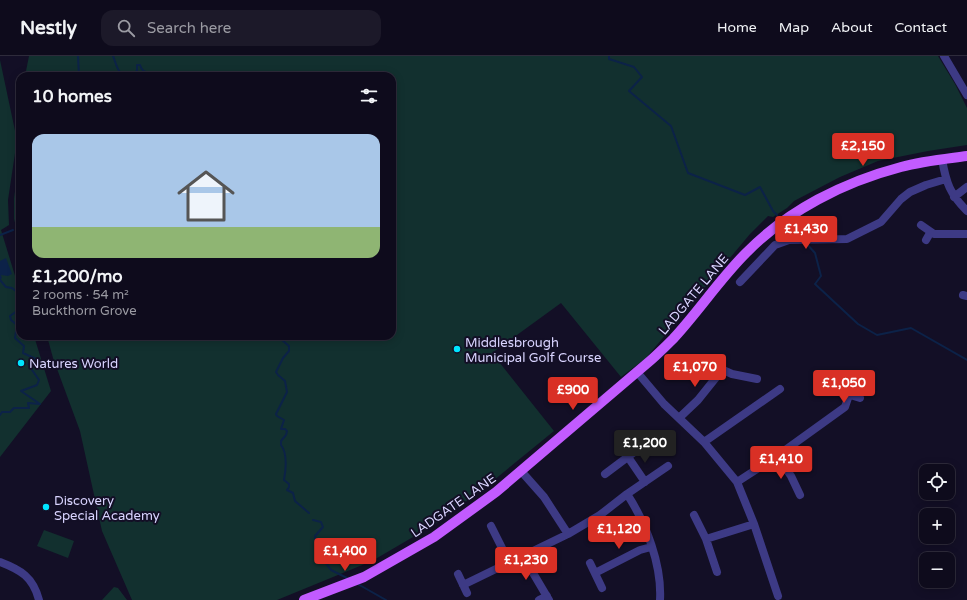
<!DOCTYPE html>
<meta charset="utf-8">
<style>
:root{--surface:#0e0b1c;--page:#1c1929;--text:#f1f3f6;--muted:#9b9ba3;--line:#2e2b3b;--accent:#d93025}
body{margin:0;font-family:"Varela Round",sans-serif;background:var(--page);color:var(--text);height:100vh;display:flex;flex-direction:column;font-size:15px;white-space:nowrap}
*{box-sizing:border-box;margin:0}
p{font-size:13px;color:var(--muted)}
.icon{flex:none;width:22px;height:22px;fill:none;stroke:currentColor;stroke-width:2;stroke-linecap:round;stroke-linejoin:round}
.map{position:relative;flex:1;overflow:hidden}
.sheet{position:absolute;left:16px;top:16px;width:380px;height:268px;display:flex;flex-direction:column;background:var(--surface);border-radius:12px;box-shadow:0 2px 10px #0003,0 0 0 1px var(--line)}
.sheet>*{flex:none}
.fabs{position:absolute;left:919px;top:408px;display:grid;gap:8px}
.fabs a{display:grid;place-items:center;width:36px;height:36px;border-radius:8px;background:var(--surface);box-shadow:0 2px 10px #0003,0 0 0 1px var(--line);font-size:20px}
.price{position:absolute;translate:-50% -34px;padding:0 9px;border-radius:4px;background:var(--accent);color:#fff;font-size:13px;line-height:26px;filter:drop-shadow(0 1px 2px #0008)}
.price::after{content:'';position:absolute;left:50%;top:24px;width:12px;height:9px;margin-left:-6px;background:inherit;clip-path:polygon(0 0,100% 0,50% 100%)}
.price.current{background:#222;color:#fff}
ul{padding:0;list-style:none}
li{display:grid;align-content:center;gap:8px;height:212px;padding:0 16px}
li+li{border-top:1px solid var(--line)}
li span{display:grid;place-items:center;height:124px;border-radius:12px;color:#555}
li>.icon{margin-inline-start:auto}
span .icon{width:72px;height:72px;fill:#fffc;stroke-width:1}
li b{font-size:17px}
h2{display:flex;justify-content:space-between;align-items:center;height:48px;padding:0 16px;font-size:17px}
header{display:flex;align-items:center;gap:24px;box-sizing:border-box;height:56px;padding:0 20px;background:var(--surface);border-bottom:1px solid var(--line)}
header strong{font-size:19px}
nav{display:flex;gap:22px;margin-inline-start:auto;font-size:14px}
.search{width:280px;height:36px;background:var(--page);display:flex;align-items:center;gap:10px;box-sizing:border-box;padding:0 14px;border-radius:12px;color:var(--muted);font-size:15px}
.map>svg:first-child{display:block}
</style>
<header>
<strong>Nestly</strong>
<div class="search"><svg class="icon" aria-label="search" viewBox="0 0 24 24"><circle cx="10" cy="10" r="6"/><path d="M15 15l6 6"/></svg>Search here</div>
<nav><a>Home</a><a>Map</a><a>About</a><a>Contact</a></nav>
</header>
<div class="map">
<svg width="967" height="544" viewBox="0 0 967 544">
<rect width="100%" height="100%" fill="#130f26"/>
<!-- green -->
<path fill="#12302f" d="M 29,0 L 938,0 L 955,28 L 967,52 L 967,89 L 928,95 L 878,105 L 840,121 L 794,145 L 787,152 L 773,161 L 768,160 L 750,178 L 646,302 L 621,321 L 561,247 L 492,297 L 554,375 L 483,433 L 437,467 L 372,505 L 277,544 L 132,544 L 102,475 L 80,375 L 53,302 L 47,280 L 392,280 L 392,20 L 25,20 Z
M 0,4 L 17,84 L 8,144 L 9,169 L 1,174 L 20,236 L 20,280 L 34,280 L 51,335 L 0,401 Z
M 20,100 L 20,185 L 14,163 L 14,142 Z
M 44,474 L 74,485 L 68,502 L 37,490 Z
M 114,531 L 118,532 L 127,544 L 102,544 Z"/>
<!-- water -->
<path fill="#0c2248" d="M 6,202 L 12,218 L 8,220 L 1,219 L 2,222 L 0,224 L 0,205 Z"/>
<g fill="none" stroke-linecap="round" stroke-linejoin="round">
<!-- stream -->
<path stroke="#0c2248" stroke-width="2" d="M 78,0 L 79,20
M 113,0 C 119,15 116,18 134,20 L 137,14 L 137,9 L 140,9 C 142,16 145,16 151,17 L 150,20
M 609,0 L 609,3 L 634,11 L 642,21 L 629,35 L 671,70 L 688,117 L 745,139 L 760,131 L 773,155 L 777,159
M 792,171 L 801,181
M 0,179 L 13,174
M 805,186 L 815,197 L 821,220 L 815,228 L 858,268 L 877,279 L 911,272 L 967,304
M 282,280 L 282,284 L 289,290 L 289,295 L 283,302 L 276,316 L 278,319 L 285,325 L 287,336 L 276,358 L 277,360 L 284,364 L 281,373 L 285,373 L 287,375 L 286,379 L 281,385 L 281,389 C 288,398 286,413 284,424 L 289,428 L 289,431 L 287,434 L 293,437 L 295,445 L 309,457
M 0,359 L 2,356 L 10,356 L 14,352 L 29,352 L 28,347 L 40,348 L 21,335 L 37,329 L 39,324 L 28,308 L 36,303 L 23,297 L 24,290 L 15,282 L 17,269 L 11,264 L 10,260 L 17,255 L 19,251 L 17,236 L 12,232 L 6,231 L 0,224
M 313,464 L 321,466 L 323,471 L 315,480 L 316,489 L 318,492 L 325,493 L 326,496 L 325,506 L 331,514 L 349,523
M 356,527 L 386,544"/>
<!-- minor -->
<path stroke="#3d3a85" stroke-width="8" d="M 944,0 L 967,39
M 942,103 C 946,127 950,138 967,155
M 954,141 L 967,131
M 921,169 L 934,178 L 967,178
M 926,184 L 930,177
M 740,226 L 775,189 L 789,184 L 847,183 L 881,166 L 901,143 L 910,136 L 926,129 L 946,123
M 963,239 L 967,240
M 714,310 L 732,318 L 757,323
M 637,316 L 664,348 L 704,386 L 737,426 L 754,468 L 778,540
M 834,334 L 860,342
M 679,362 L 698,344 L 722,314
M 704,386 L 780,333
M 777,400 L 791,420 L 800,439
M 628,401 L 645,426
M 521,415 L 544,441 L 568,478
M 605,418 L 641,391
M 737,426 L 777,400 L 845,351 L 849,339
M 627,438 C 646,467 662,509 660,544
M 694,459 L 706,483 L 717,516
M 491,470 L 509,506
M 706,483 L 754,468
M 523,500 L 549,544
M 0,506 C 21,514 33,521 39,544
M 590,507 L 602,532
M 595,517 L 640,494 L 651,491
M 458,518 L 467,537
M 463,529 L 568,478 L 600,459 L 627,438 L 668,410
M 539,544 L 547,540"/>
<!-- major -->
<path stroke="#c25bff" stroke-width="10" d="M 304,544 L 364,521 L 434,481 L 496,436 L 651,304 C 659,297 666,290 673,283 C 699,255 719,224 746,197 C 788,154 844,126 901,111 C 923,105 945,103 967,100"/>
</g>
<!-- markers -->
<g fill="#00e5ff" stroke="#130f26" stroke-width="1.5">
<circle cx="457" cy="293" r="4"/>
<circle cx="21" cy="307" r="4"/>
<circle cx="46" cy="451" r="4"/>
</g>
<g text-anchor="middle" stroke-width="4" stroke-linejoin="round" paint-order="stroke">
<!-- street labels -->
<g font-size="13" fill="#d9d4ff" stroke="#130f26">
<text transform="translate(693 238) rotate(-50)" y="5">LADGATE LANE</text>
<text transform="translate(453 449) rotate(-35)" y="5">LADGATE LANE</text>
</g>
<!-- poi labels -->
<g font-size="13" fill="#d9d4ff" stroke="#130f26" text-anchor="start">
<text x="465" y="291">Middlesbrough<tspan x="465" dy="15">Municipal Golf Course</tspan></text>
<text x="29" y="312">Natures World</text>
<text x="54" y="449">Discovery<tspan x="54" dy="15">Special Academy</tspan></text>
</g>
</g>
</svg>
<div class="fabs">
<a><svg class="icon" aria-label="locate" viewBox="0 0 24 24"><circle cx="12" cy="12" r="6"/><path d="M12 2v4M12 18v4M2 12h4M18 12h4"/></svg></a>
<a>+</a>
<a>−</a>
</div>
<b class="price" style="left:863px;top:111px">£2,150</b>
<b class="price" style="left:806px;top:194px">£1,430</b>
<b class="price" style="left:695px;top:332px">£1,070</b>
<b class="price" style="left:844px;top:348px">£1,050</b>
<b class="price" style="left:573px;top:355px">£900</b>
<b class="price current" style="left:645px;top:408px">£1,200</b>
<b class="price" style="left:781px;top:424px">£1,410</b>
<b class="price" style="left:619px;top:494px">£1,120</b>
<b class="price" style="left:345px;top:516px">£1,400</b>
<b class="price" style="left:526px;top:525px">£1,230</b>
<section class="sheet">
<h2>10 homes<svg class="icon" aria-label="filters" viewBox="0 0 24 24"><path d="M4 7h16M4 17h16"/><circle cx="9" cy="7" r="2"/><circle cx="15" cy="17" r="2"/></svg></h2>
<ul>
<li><span style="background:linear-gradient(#a9c7e8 75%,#8fb573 0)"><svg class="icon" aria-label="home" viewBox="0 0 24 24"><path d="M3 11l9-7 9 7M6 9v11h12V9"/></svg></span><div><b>£1,200/mo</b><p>2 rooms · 54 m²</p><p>Buckthorn Grove</p></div></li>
</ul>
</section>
</div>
